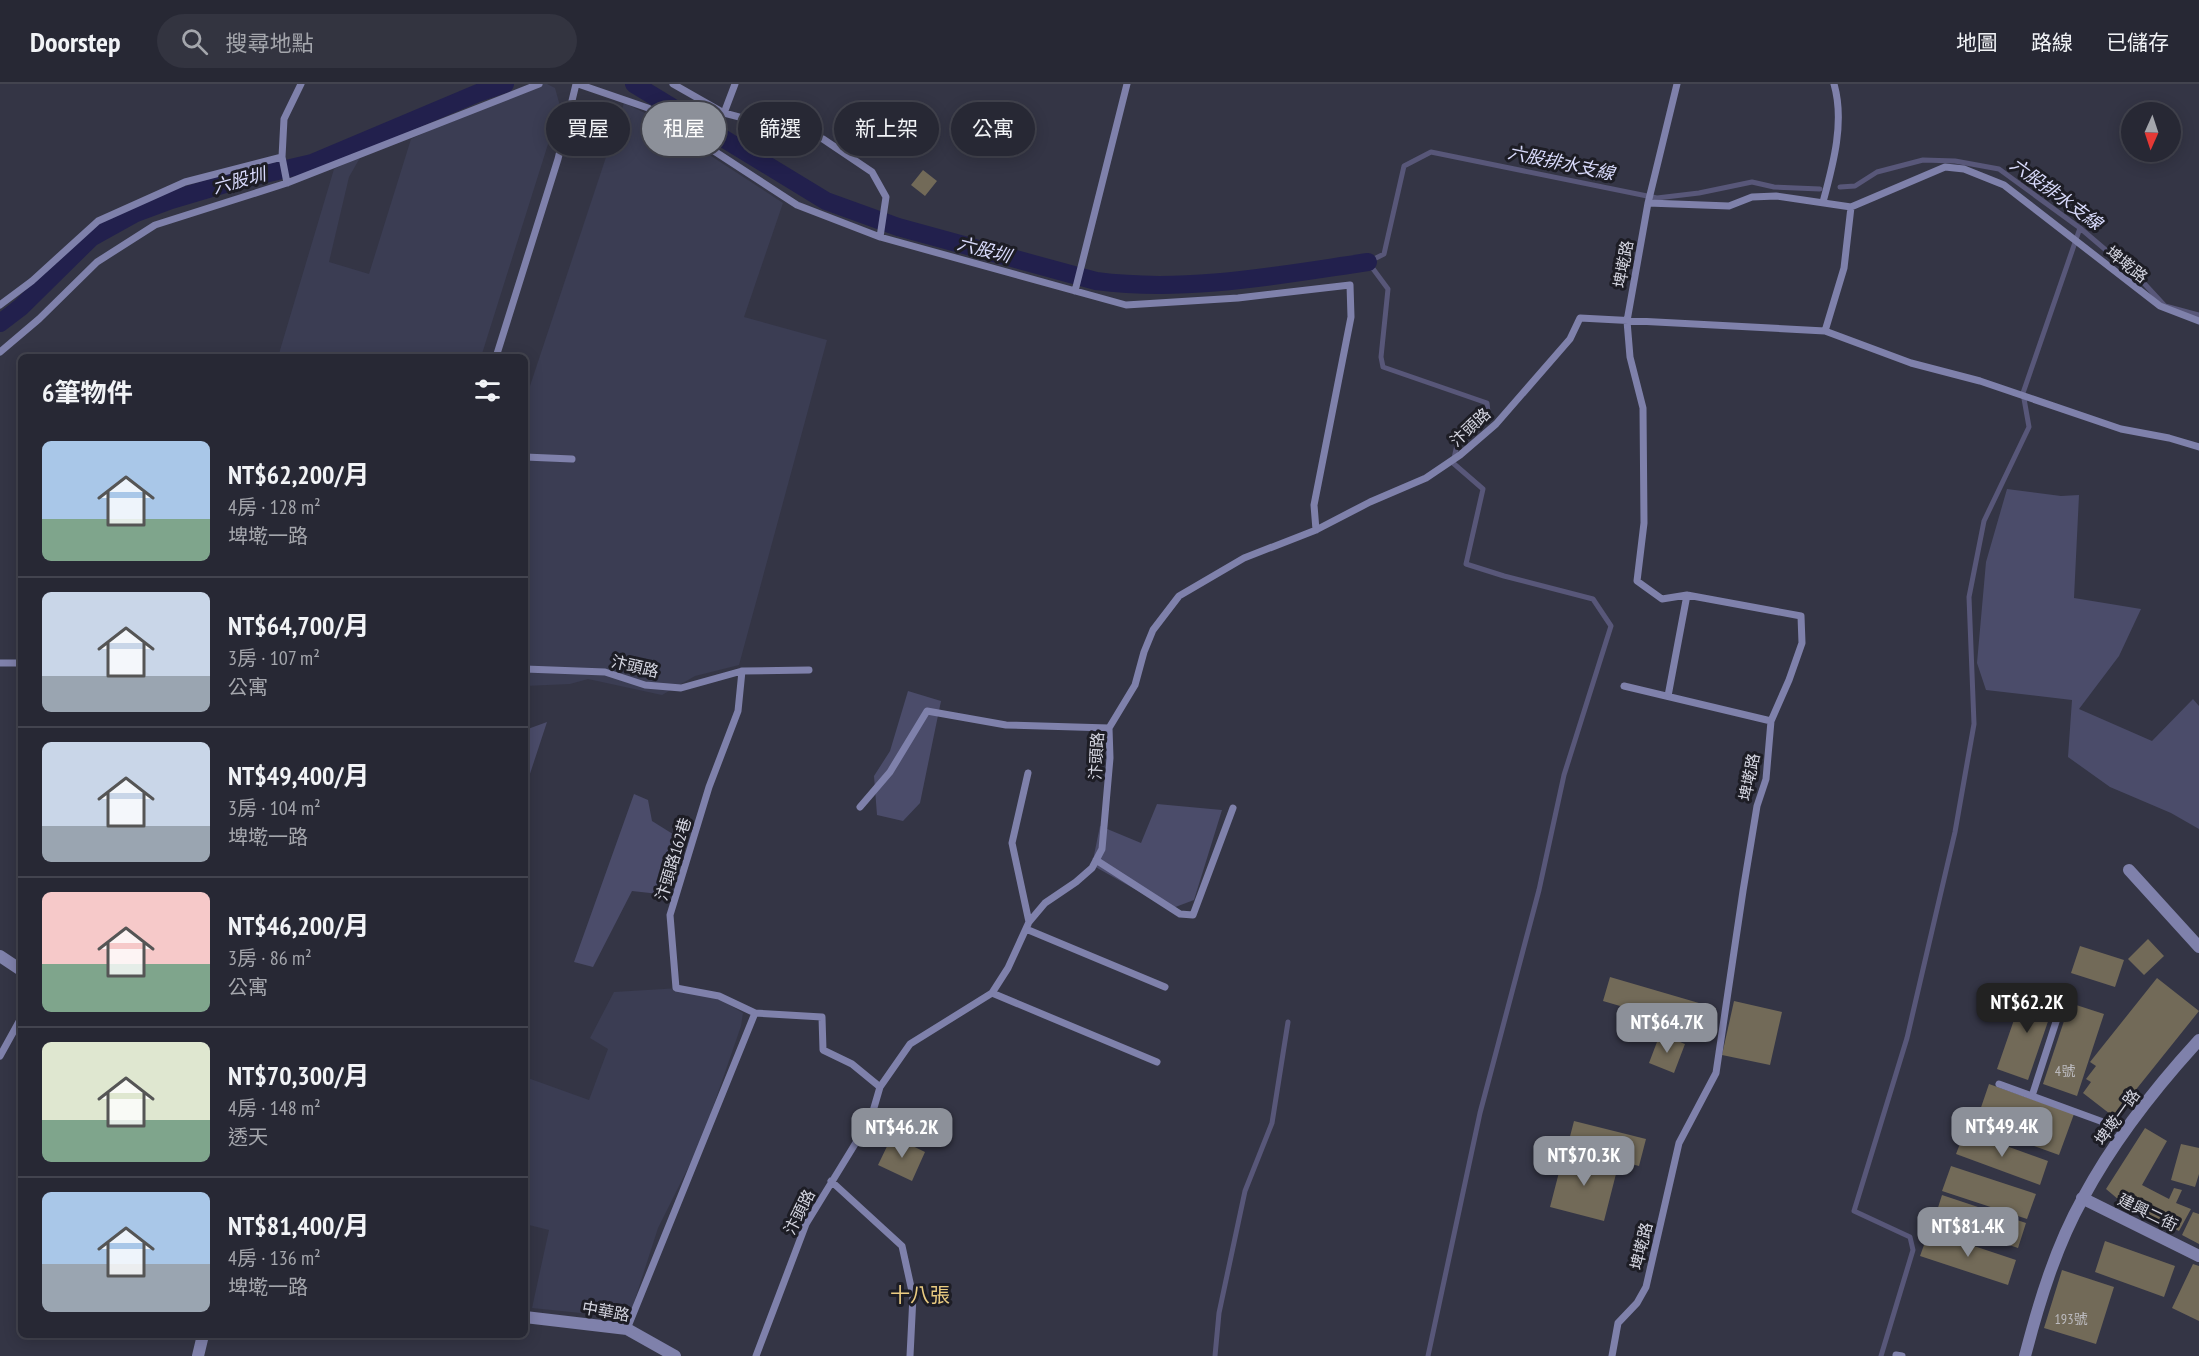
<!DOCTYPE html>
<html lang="zh-TW">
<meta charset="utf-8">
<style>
:root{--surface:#272834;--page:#333440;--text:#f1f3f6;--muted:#a4a6ac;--line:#43444f;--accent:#8c9099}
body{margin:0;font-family:"PT Sans Narrow","Noto Sans TC",sans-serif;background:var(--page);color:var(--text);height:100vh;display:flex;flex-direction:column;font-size:22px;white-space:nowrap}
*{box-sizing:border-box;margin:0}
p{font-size:20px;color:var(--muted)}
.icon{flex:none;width:33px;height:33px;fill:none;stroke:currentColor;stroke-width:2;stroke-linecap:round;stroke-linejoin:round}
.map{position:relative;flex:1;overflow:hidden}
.side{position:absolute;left:18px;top:270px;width:510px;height:984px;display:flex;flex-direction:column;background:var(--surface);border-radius:9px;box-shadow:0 3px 15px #0003,0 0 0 2px var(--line)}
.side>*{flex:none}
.guide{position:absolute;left:546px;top:18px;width:570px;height:54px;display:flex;gap:12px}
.needle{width:39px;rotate:183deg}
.controls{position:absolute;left:2121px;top:18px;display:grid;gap:12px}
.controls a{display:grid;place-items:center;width:60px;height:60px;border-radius:50%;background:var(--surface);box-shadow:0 3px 15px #0003,0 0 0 2px var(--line);font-size:30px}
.price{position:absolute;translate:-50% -51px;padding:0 14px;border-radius:12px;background:var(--accent);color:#fff;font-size:20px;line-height:39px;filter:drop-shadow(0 2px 3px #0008)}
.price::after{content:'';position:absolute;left:50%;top:36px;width:18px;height:14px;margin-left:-9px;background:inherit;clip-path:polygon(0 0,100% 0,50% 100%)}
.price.selected{background:#222;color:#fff}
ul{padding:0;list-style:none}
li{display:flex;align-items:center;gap:18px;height:150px;padding:0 24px}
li+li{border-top:2px solid var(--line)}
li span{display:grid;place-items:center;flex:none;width:168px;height:120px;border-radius:9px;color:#555}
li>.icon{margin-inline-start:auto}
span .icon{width:72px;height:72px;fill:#fffc;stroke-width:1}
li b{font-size:26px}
h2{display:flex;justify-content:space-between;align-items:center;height:72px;padding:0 24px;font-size:26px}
.chip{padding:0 21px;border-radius:27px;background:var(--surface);box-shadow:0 3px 15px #0003,0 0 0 2px var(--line);font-size:21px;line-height:54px}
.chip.selected{background:var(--accent);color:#fff}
header{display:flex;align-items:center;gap:36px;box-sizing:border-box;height:84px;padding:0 30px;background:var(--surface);border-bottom:2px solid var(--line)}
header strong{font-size:28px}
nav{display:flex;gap:33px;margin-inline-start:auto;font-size:21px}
.search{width:420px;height:54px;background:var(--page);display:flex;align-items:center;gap:15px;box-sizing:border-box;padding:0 21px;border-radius:33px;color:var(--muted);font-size:22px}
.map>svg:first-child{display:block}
</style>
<header>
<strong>Doorstep</strong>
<div class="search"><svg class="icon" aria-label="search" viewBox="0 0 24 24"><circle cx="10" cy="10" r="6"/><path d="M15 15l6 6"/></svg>搜尋地點</div>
<nav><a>地圖</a><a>路線</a><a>已儲存</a></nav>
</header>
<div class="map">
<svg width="2199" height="1272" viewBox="0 0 2199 1272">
<rect width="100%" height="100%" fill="#343545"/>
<!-- built -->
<path fill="#3b3d53" d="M 530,0 L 547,0 L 555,4 L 560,22 L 481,273 L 278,273 L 334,85 L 361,72 L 349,93 L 329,178 L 369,190 L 411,55 Z
M 624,19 L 645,29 L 783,119 L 744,233 L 827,256 L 739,581 L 695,592 L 662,611 L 588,595 L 570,600 L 525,602 L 525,317 Z
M 680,904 L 723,917 L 743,929 L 741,942 L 701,1058 L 658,1144 L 629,1234 L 532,1224 L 549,1146 L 525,1140 L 525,993 L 589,1016 L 608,965 L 590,954 L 614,908 Z"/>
<!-- green -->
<path fill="#4b4c6a" d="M 2007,405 L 2061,412 L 2079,411 L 2074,514 L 2141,525 L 2119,572 L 2079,625 L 2152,657 L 2193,615 L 2199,622 L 2199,745 L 2171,729 L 2110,703 L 2068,673 L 2072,616 L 1986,606 L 1977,579 L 1986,478 Z
M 908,607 L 941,617 L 920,719 L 903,737 L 877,731 L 874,692 L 890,667 Z
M 547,638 L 525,705 L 525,646 Z
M 634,710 L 648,716 L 652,737 L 676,752 L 659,810 L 632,807 L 593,883 L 574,878 Z
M 1157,720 L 1222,726 L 1194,816 L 1170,825 L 1092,781 L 1100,742 L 1141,759 Z"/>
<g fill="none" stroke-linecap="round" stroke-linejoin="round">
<!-- stream -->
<path stroke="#585779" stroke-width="5" d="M 1840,103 L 1855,102 L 1877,88 L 1923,76 L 1955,77 L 1999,85 L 2080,144 L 2141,196 L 2165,222 L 2199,231
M 1215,1272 L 1219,1229 L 1245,1107 L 1272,1039 L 1288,938
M 1428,1272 L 1480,1029 L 1539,806 L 1564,691 L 1611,542 L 1593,515 L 1504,492 L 1466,480 L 1483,405 L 1453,379 L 1458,356 L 1488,328 L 1487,319 L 1383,283 L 1381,273 L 1388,205 L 1368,178 L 1384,170 L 1404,82 L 1431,68 L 1657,114 L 1699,109 L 1752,98 L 1774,103 L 1820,105
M 1881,1272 L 1913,1166 L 1910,1153 L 1854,1127 L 1907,954 L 1955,748 L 1974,640 L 1969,513 L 1984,437 L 2029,343 L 2023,309 L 2080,144"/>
<!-- canal -->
<path stroke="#22204d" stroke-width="18" d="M 634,0 L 826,117 L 898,143 L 1096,197 C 1187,209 1279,191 1368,178
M 0,239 L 21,223 L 91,154 L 136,129 L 171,116 L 235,97 L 312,79 L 478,9 L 505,0"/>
</g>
<!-- building -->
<path fill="#726a58" d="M 923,86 L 937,97 L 925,112 L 911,101 Z
M 2148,855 L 2164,872 L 2144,891 L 2128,875 Z
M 2080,862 L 2124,876 L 2115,903 L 2071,889 Z
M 1610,893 L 1716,924 L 1709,948 L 1603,917 Z
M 2157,894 L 2199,927 L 2114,1033 L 2083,1009 L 2091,998 L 2086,995 L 2096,982 L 2090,978 Z
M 2025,904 L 2056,914 L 2028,996 L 1997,985 Z
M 1734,917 L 1782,928 L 1770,981 L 1722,971 Z
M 2070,919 L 2104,930 L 2077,1012 L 2043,1000 Z
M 1660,950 L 1685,960 L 1674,989 L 1649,979 Z
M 1989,1000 L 2074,1030 L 2059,1071 L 1975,1041 Z
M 1574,1037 L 1646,1055 L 1639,1082 L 1567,1064 Z
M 2145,1044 L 2167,1057 L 2142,1101 L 2169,1115 L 2174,1104 L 2182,1106 L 2176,1119 L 2191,1125 L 2179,1147 L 2125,1121 L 2106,1105 Z
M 1965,1047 L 2048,1077 L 2040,1101 L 1956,1070 Z
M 892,1052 L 925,1068 L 912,1097 L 878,1081 Z
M 2181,1060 L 2199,1064 L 2199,1090 L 2195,1103 L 2171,1096 Z
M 1564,1069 L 1618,1082 L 1604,1137 L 1550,1123 Z
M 1951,1082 L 2036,1110 L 2027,1135 L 1942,1107 Z
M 1942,1111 L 2026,1139 L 2018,1164 L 1934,1136 Z
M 2193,1128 L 2199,1130 L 2199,1160 L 2182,1151 Z
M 1929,1147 L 2016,1176 L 2008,1201 L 1920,1172 Z
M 2105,1157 L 2175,1182 L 2164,1213 L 2095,1188 Z
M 2193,1180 L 2199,1182 L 2199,1237 L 2172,1224 Z
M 2062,1186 L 2114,1203 L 2096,1260 L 2044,1244 Z"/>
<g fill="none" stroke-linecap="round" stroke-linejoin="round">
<!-- service -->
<path stroke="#7f81ab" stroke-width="7" d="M 578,0 L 648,24 L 797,121 L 880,153 L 1126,221 L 1238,214 L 1350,201 L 1351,233 L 1314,421 L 1316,446
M 673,0 L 724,29 L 823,55 L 872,88 L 886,113 L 880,153
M 724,29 L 735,0
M 287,99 L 282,73 L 284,35 L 301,0
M 1823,118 C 1833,81 1845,38 1834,0
M 1648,119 L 1677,0
M 1851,123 L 1844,184 L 1825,247 L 1911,279 L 1980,297 L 2121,345 L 2169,354 L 2199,363
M 1075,207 L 1127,0
M 0,221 L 32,197 L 98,137 L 185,98 L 282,73
M 0,268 L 39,235 L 97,178 L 155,141 L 287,99 L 539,0
M 496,273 L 558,75 L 576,0
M 525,373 L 572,375
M 0,579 L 21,579
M 525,585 L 605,588 L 645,601 L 681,604 L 742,587 L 809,586
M 742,587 L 738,627 L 709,703 L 670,831 L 676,904 L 719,912 L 755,929 L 822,933 L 823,966 L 852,980 L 880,1003
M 1624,602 L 1771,637
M 1668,612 L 1687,511
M 1028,689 L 1012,759 L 1029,838
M 860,723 L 890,688 L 927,627 L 1006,641 L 1109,644
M 1096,776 L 1180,830 L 1193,831 L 1233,724
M 1026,845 L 1165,903
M 992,909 L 1157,978
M 0,972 L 21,934
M 1999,1000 L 2125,1046
M 2032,1012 L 2064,913
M 871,1034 L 918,1056
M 831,1097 L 902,1162 L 913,1212 L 910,1272
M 627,1245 L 755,929
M 1896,1271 L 1902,1272
M 756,1272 L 806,1140 L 871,1034 L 880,1003 L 910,960 L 992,909 L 1008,884 L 1029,838 L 1045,819 L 1076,798 L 1092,784 L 1102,765 L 1110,674 L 1109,644 L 1135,601 L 1144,568 L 1153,546 L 1179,512 L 1244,474 L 1316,446 L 1370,418 L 1426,394 L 1460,371 L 1496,340 L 1570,255 L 1580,234 L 1825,247
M 1612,1272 L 1618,1239 L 1637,1219 L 1646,1203 L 1679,1059 L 1716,989 L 1743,807 L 1757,722 L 1766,695 L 1771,637 L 1789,596 L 1802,559 L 1801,532 L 1687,511 L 1662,515 L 1637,497 L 1644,439 L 1643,324 L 1630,273 L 1627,237 L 1648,119 L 1729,122 L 1752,113 L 1776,112 L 1851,123 L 1945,83 L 1964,85 L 2004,101 L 2160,222 L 2199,237"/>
<!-- minor -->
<path stroke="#7f81ab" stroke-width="12" d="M 2129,786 L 2199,863
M 2082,1114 L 2199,1172
M 198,1272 L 203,1251
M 2025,1272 C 2039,1218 2056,1162 2083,1114 C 2114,1056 2155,1004 2199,956"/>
<!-- tertiary -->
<path stroke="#7f81ab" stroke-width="12" d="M 0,872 L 21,886
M 525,1233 L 627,1245 L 675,1272"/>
</g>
<g text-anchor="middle" stroke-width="6" stroke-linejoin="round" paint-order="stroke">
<!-- number labels -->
<g font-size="14" fill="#bcbbbf">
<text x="2065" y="992">4號</text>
<text x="2071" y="1240">193號</text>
</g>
<!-- street labels -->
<g font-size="16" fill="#d5d6e1" stroke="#1d1d25">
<text transform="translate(1623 180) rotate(-80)" y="6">埤墘路</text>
<text transform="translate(2127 180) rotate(38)" y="6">埤墘路</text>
<text transform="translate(1470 343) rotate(-43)" y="6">汴頭路</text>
<text transform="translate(635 582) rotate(13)" y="6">汴頭路</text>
<text transform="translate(1096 672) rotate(-87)" y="6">汴頭路</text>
<text transform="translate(1749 693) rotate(-79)" y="6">埤墘路</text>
<text transform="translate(673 775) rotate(-73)" y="6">汴頭路162巷</text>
<text transform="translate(2117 1033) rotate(-54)" y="6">埤墘一路</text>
<text transform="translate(799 1128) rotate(-63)" y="6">汴頭路</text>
<text transform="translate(2148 1128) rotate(26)" y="6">建興二街</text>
<text transform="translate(1641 1162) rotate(-77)" y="6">埤墘路</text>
<text transform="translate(606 1227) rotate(10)" y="6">中華路</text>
</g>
<!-- water labels -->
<g font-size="18" font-style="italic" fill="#d8dafb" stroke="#1d1d25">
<text transform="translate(1561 79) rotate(12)" y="6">六股排水支線</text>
<text transform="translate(239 97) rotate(-15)" y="6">六股圳</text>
<text transform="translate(2056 110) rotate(36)" y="6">六股排水支線</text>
<text transform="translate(984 166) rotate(15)" y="6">六股圳</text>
</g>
<!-- quarter labels -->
<g font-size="20" fill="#ebcc81" stroke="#1d1d25">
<text x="920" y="1218">十八張</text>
</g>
</g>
</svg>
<div class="controls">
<a><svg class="needle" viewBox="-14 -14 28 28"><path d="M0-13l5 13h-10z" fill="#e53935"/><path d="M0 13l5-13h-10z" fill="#a4a6ac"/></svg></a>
</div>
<b class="price selected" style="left:2027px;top:950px">NT$62.2K</b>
<b class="price" style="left:1667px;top:970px">NT$64.7K</b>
<b class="price" style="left:2002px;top:1074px">NT$49.4K</b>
<b class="price" style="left:902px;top:1075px">NT$46.2K</b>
<b class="price" style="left:1584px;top:1103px">NT$70.3K</b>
<b class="price" style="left:1968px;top:1174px">NT$81.4K</b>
<div class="guide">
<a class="chip">買屋</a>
<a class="chip selected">租屋</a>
<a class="chip">篩選</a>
<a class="chip">新上架</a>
<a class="chip">公寓</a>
</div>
<section class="side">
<h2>6筆物件<svg class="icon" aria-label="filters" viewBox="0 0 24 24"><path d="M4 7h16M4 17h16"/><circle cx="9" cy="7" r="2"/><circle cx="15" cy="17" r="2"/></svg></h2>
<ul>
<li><span style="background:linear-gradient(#a9c7e8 65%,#7fa58c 0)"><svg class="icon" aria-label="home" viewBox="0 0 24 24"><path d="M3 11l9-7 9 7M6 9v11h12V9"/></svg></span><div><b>NT$62,200/月</b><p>4房 · 128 m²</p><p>埤墘一路</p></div></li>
<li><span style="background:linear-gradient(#c9d6e8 70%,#9aa5b1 0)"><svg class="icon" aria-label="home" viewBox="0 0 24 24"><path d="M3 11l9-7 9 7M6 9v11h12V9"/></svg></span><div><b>NT$64,700/月</b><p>3房 · 107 m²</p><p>公寓</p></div></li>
<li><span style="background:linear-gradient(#c9d6e8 70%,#9aa5b1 0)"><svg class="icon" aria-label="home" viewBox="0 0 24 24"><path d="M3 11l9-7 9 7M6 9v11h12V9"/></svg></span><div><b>NT$49,400/月</b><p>3房 · 104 m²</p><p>埤墘一路</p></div></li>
<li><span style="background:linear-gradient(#f6c9c9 60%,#7fa58c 0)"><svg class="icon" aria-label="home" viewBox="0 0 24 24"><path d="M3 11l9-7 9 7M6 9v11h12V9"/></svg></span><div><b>NT$46,200/月</b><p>3房 · 86 m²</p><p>公寓</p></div></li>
<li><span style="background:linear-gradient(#dfe7d0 65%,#7fa58c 0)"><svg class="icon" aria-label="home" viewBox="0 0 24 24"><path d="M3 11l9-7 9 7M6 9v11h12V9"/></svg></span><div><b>NT$70,300/月</b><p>4房 · 148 m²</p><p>透天</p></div></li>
<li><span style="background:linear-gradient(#a9c7e8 60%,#9aa5b1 0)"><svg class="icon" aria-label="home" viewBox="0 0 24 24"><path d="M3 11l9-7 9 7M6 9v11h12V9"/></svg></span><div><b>NT$81,400/月</b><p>4房 · 136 m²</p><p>埤墘一路</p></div></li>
</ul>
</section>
</div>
